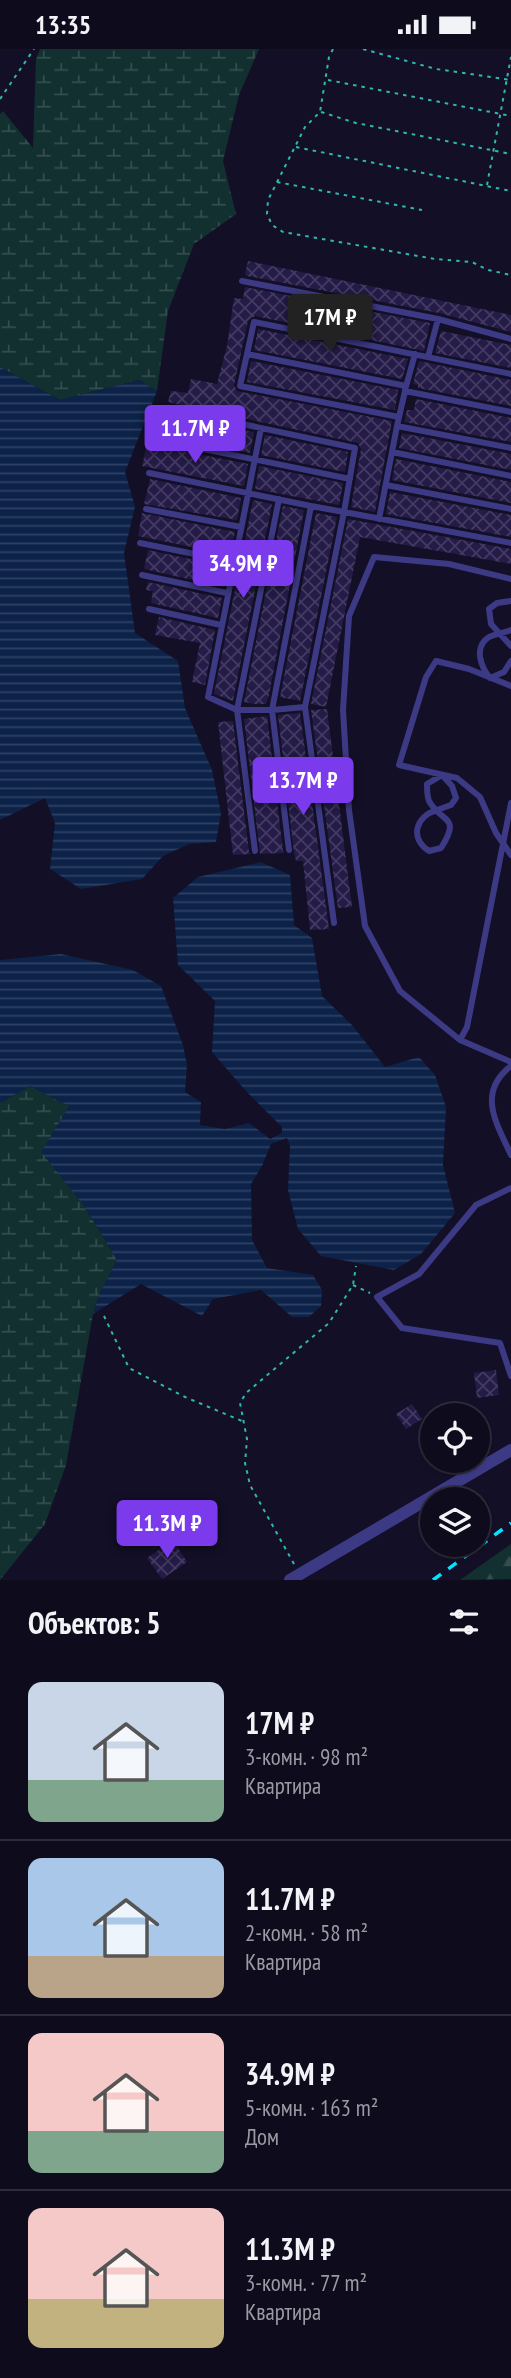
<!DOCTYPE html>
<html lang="ru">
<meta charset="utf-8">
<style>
:root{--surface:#0e0b1c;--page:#171425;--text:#f1f3f6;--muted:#9b9ba3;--line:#2e2b3b;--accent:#7c3aed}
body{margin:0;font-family:"PT Sans Narrow",sans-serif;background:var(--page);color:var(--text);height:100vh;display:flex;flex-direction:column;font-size:26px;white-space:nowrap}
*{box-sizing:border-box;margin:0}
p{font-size:23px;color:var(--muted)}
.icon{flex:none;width:38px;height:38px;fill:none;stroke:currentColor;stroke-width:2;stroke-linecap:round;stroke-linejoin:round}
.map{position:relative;height:1531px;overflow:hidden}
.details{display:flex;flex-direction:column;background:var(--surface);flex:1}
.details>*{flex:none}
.fabs{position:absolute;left:420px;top:1354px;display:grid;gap:14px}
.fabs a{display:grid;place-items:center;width:70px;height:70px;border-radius:50%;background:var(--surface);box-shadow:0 2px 5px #0004,0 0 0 2px var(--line);font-size:35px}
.price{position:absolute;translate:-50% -60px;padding:0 16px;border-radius:7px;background:var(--accent);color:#fff;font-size:23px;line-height:46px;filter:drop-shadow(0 2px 4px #0008)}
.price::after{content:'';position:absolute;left:50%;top:42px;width:21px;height:16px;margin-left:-10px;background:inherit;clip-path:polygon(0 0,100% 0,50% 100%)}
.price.active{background:#222;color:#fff}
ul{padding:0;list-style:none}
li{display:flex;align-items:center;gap:21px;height:175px;padding:0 28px}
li+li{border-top:2px solid var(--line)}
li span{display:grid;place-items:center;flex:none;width:196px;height:140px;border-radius:14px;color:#555}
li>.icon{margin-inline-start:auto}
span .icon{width:84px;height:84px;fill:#fffc;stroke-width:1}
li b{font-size:30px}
h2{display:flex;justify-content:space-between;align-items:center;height:84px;padding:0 28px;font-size:30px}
.status{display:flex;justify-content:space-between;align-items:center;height:49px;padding:0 35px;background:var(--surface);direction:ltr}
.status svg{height:19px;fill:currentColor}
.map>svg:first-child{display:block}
</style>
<div class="status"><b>13:35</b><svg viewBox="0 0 49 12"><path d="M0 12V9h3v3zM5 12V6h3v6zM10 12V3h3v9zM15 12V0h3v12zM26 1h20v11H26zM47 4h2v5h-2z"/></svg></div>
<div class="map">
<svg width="511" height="1531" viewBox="0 0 511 1531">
<defs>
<pattern id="forest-firs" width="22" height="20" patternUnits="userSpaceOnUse" patternTransform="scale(1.75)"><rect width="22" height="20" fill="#12302f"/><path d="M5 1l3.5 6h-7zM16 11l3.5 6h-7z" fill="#344d4e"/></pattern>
<pattern id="wetland-marsh" width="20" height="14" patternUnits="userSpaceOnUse" patternTransform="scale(1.75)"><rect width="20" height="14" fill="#12302f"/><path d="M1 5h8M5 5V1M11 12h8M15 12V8" fill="none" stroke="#344d4e"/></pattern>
<pattern id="water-rules" width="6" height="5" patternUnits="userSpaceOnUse" patternTransform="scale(1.75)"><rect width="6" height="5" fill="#0c2248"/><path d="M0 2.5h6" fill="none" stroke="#2f4163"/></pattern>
<pattern id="building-cross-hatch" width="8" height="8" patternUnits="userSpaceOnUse" patternTransform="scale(1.75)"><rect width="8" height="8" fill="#241b47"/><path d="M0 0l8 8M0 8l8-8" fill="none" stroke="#433b63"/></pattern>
</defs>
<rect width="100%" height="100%" fill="#130f26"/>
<!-- forest -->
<path fill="url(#forest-firs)" d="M 511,1495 L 511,1530 L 460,1531 Z"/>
<!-- wetland -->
<path fill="url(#wetland-marsh)" d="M 40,0 L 259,0 L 239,46 L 223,112 L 236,165 L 194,195 L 168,262 L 157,342 L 139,331 L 60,351 L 0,318 L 0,65 L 3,62 L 33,99 L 36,10 Z
M 30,1037 L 69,1057 L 85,1158 L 117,1211 L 99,1246 L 93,1265 L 66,1416 L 45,1475 L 0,1531 L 0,1054 Z"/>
<!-- water -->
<path fill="url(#water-rules)" d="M 0,318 L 60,351 L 139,331 L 157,342 L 125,423 L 135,458 L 124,504 L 135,584 L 178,612 L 185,659 L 212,721 L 221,764 L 216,793 L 189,795 L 163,807 L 142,830 L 81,840 L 50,820 L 55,774 L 45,749 L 0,771 Z
M 261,813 L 290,826 L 294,876 L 312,889 L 322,947 L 352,976 L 385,1018 L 419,1008 L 435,1026 L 446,1058 L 443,1116 L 455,1164 L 421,1205 L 394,1221 L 321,1207 L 298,1180 L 288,1141 L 290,1097 L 287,1089 L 271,1095 L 262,1117 L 251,1135 L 252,1191 L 267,1219 L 313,1226 L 322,1241 L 321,1257 L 309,1268 L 292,1268 L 261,1241 L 213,1250 L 202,1267 L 141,1235 L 93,1265 L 99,1246 L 117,1211 L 85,1158 L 41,1103 L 69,1057 L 30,1037 L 0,1054 L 0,911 L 61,905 L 133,921 L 161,937 L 183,996 L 187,1016 L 185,1043 L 201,1053 L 200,1076 L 225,1080 L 249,1074 L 270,1090 L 282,1084 L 282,1078 L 245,1041 L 212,1003 L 215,952 L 178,916 L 173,849 L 198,828 Z"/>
<!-- building -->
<path fill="url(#building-cross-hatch)" d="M 248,212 L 511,266 L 511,283 L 439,264 L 247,227 L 245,225 Z
M 245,238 L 430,274 L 424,302 L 255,267 L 248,272 L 234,336 L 237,342 L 392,372 L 375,463 L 351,458 L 361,400 L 358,394 L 168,353 L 171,342 L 188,344 L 191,330 L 217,335 L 227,297 L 234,249 L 243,250 Z
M 258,280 L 408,310 L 402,330 L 254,301 Z
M 441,282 L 511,296 L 511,319 L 435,304 Z
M 251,312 L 398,341 L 395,361 L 247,333 Z
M 419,312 L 511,331 L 511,357 L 418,339 L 418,336 L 413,335 Z
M 416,350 L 511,369 L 511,393 L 404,373 L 407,361 L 414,361 Z
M 164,365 L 254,383 L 250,404 L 159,385 Z
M 402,384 L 511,405 L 511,421 L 399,399 Z
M 265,386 L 348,403 L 345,423 L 261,406 Z
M 147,395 L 248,415 L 244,437 L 142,417 Z
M 396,410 L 511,433 L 511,454 L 392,431 Z
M 259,417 L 343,434 L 339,456 L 255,440 Z
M 150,430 L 241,449 L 237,471 L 144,455 Z
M 390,443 L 511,466 L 511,488 L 386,465 Z
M 253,451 L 272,455 L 233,652 L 214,645 Z
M 283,457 L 304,461 L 269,646 L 266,655 L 255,655 L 244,653 Z
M 142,464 L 235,483 L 230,506 L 138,487 Z
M 316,464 L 337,468 L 300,652 L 280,648 Z
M 348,470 L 511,500 L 511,515 L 360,488 L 326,658 L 311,655 Z
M 148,501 L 228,518 L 224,538 L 144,520 Z
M 148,533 L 222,549 L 218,569 L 151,554 L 153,542 L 146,541 Z
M 159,568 L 215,581 L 205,636 L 192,633 L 200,594 L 155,586 Z
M 327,660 L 352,858 L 338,859 L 311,661 Z
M 300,664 L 329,880 L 310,881 L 303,812 L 296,812 L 294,804 L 278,666 Z
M 267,667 L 283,802 L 284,804 L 260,805 L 244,670 Z
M 233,672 L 249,803 L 251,805 L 233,806 L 218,673 Z
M 496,1321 L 499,1346 L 477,1349 L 474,1324 Z
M 412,1355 L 422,1370 L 406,1380 L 396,1365 Z
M 173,1491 L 187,1513 L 162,1530 L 147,1509 Z"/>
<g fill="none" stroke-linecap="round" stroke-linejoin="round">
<!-- path -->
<path stroke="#2fb8b0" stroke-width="2" stroke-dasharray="3.5 5" stroke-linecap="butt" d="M 333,0 L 329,8 L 320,63 L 305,78 L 268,151 L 267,165 L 272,176 L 283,183 L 435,210 L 472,213 L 488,221 L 511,226
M 363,0 L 436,20 L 511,31
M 328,31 L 511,67
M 0,50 L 34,0
M 321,63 L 356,74 L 511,105
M 296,98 L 511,142
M 277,133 L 422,161
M 487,136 L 511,8
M 353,1236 L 370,1244
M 104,1267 L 129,1319 L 185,1348 L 242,1372
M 294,1515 L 250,1436 L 245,1414 L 247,1390 L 240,1354 L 246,1344 L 329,1274 L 353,1236 L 356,1217"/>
<!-- lane -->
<path stroke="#3d3a85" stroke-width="6" d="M 242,232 L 438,270 L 511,290
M 247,305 L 406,337
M 428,308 L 438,270
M 405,341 L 415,305
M 167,359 L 355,399 L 344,463 L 311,457 L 272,661 L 237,661 L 255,802
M 399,368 L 240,337 L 254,273 L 511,325
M 397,377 L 405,342 L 511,363
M 261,379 L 208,648 L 237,661 L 279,450
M 155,390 L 350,430
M 392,403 L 511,427
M 149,424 L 311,457
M 386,436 L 511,460
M 146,460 L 241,478
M 379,470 L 397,377 L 511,399
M 140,494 L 234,513
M 142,526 L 227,544
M 511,530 L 449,515 L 374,508 L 349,567 L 343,661 L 349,761 L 365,877 L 400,942 L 460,991 L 511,1013
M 511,552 L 497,554 L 489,560 L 491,575 L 511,597
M 149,560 L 221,576
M 511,581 C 504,584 495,585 489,588 C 473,598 481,618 490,629 L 504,623 L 511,612
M 511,637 L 469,620 L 436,612 L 426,628 L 399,716 L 457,729 L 480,748 L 496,784 L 511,806
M 437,761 C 416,767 409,789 429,802 L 441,799 C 462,766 441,774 429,752 C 427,747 427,741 427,735 L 442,726 L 452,737 L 456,749 L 451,756 L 437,761
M 289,801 L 272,661 L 305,658
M 334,874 L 305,658 L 344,463 L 511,494
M 460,991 L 467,978 L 511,754
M 511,1017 C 476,1044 497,1075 511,1106
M 511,1139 L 476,1156 L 419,1225 L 377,1248 L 402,1279 L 500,1294 L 511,1327"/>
<!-- street -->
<path stroke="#3d3a85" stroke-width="12" d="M 290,1531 L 511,1401"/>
<!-- rail -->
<path stroke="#00e5ff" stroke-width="3.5" stroke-dasharray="10 9" stroke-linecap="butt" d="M 433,1531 L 511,1474"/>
</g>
</svg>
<div class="fabs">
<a><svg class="icon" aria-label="locate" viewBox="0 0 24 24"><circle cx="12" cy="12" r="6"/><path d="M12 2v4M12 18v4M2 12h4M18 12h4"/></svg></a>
<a><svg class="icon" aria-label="layers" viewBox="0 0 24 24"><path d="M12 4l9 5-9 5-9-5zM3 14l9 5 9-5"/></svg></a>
</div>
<b class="price active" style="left:330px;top:305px">17M ₽</b>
<b class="price" style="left:195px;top:416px">11.7M ₽</b>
<b class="price" style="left:243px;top:551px">34.9M ₽</b>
<b class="price" style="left:303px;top:768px">13.7M ₽</b>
<b class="price" style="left:167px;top:1511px">11.3M ₽</b>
</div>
<section class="details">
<h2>Объектов: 5<svg class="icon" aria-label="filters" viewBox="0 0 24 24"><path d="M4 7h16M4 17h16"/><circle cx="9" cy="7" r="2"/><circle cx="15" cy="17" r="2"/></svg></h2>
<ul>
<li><span style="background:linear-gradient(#c9d6e8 70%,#7fa58c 0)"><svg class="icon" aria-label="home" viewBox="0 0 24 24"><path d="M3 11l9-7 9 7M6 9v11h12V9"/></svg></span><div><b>17M ₽</b><p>3-комн. · 98 m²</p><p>Квартира</p></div></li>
<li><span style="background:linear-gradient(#a9c7e8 70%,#b9a48a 0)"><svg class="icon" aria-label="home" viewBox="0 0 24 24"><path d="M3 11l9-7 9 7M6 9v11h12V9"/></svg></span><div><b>11.7M ₽</b><p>2-комн. · 58 m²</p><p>Квартира</p></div></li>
<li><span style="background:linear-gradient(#f6c9c9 70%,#7fa58c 0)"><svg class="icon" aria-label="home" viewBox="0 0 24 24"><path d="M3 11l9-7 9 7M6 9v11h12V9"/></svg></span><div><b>34.9M ₽</b><p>5-комн. · 163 m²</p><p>Дом</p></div></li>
<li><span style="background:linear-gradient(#f6c9c9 65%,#c2b280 0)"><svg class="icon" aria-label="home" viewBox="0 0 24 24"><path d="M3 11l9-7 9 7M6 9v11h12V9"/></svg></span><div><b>11.3M ₽</b><p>3-комн. · 77 m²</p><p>Квартира</p></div></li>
</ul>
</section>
